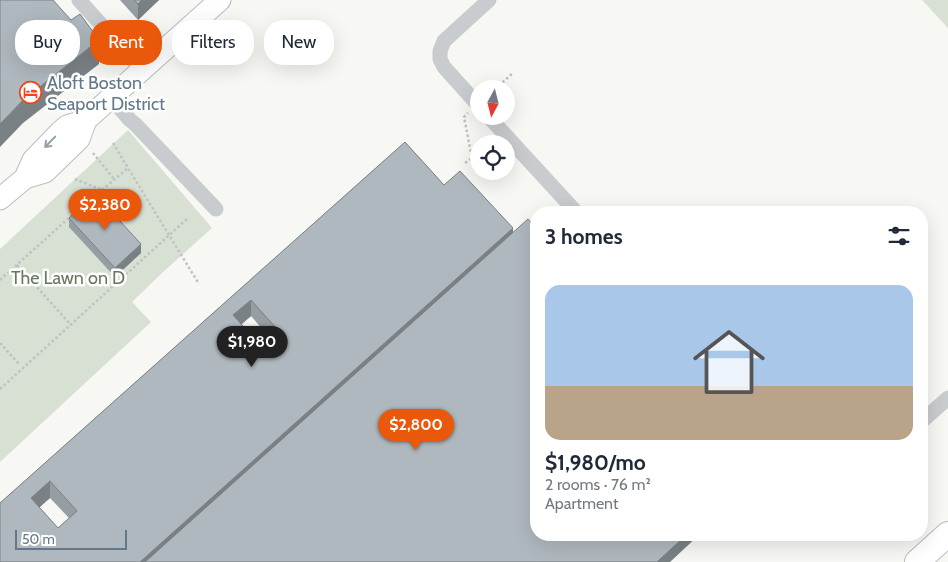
<!DOCTYPE html>
<meta charset="utf-8">
<style>
:root{--surface:#fff;--page:#f6f6f7;--text:#1f2937;--muted:#747a83;--accent:#ea580c}
body{margin:0;font-family:Cabin,sans-serif;background:var(--page);color:var(--text);height:100vh;display:flex;flex-direction:column;font-size:19px;white-space:nowrap}
*{box-sizing:border-box;margin:0}
p{font-size:16px;color:var(--muted)}
.icon{flex:none;width:28px;height:28px;fill:none;stroke:currentColor;stroke-width:2;stroke-linecap:round;stroke-linejoin:round}
.map{position:relative;flex:1;overflow:hidden}
.drawer{position:absolute;left:530px;top:206px;width:398px;height:335px;display:flex;flex-direction:column;background:var(--surface);border-radius:20px;box-shadow:0 5px 20px #0002}
.drawer>*{flex:none}
.hud{position:absolute;left:15px;top:20px;width:440px;height:45px;display:flex;gap:10px}
.needle{width:32px;rotate:187deg}
.fabs{position:absolute;left:470px;top:80px;display:grid;gap:10px}
.fabs a{display:grid;place-items:center;width:45px;height:45px;border-radius:50%;background:var(--surface);box-shadow:0 5px 20px #0002;font-size:25px}
.scale{position:absolute;left:15px;bottom:12px;width:112px;box-sizing:border-box;padding-left:5px;border:2px solid #637888;border-top:0;font-size:14px;line-height:18px;white-space:nowrap;color:#637888;-webkit-text-stroke:4px #fff;paint-order:stroke}
.price{position:absolute;translate:-50% -42px;padding:0 11px;border-radius:18px;background:var(--accent);color:#fff;font-size:16px;line-height:32px;filter:drop-shadow(0 1px 2px #0008)}
.price::after{content:'';position:absolute;left:50%;top:30px;width:15px;height:11px;margin-left:-8px;background:inherit;clip-path:polygon(0 0,100% 0,50% 100%)}
.price.on{background:#222;color:#fff}
ul{padding:0;list-style:none}
li{display:grid;align-content:center;gap:10px;height:265px;padding:0 15px}
li span{display:grid;place-items:center;height:155px;border-radius:15px;color:#555}
li>.icon{margin-inline-start:auto}
span .icon{width:90px;height:90px;fill:#fffc;stroke-width:1}
li b{font-size:21px}
h2{display:flex;justify-content:space-between;align-items:center;height:60px;padding:0 15px;font-size:21px}
.pill{padding:0 18px;border-radius:20px;background:var(--surface);box-shadow:0 5px 20px #0002;font-size:18px;line-height:45px}
.pill.on{background:var(--accent);color:#fff}
.map>svg:first-child{display:block}
</style>
<div class="map">
<svg width="948" height="562" viewBox="0 0 948 562">
<rect width="100%" height="100%" fill="#f7f7f3"/>
<!-- park -->
<path fill="#d8e0d4" d="M 922,0 L 948,0 L 948,28 Z
M 128,130 L 212,228 L 162,273 L 132,302 L 151,322 L 0,462 L 0,249 Z"/>
<g fill="none" stroke-linecap="round" stroke-linejoin="round">
<defs>
<path id="secondary" d="M 25,178 L 33,160 L 61,131 L 67,126 L 86,120 L 220,0
M 0,199 L 25,178 L 45,172 L 79,139 L 86,120"/>
<path id="primary" d="M 917,562 L 948,534"/>
</defs>
<!-- secondary casing -->
<use href="#secondary" stroke="#b8bec2" stroke-width="23"/>
<!-- primary casing -->
<use href="#primary" stroke="#b9bdc1" stroke-width="26"/>
<!-- path -->
<path stroke="#bfc2c4" stroke-width="2.5" stroke-dasharray="2.5 2.5" stroke-linecap="butt" d="M 495,89 L 513,73
M 113,143 L 128,168
M 93,153 L 114,179
M 465,163 L 472,158 L 464,117 L 468,113
M 75,179 L 102,190 L 94,196
M 102,190 L 128,168 L 199,284
M 17,265 L 71,325
M 0,280 L 71,216
M 0,343 L 19,364
M 0,389 L 188,218"/>
<!-- street -->
<path stroke="#c9cccf" stroke-width="15" d="M 79,0 L 142,70
M 111,98 L 130,120 L 135,124 L 216,209
M 479,106 L 444,67 L 440,59 L 440,51 L 444,41 L 489,0
M 488,116 L 576,212
M 921,422 L 948,398"/>
<!-- secondary -->
<use href="#secondary" stroke="#fff" stroke-width="21"/>
<!-- primary -->
<use href="#primary" stroke="#fff" stroke-width="24"/>
</g>
<!-- wall -->
<path fill="#969ea3" fill-rule="evenodd" d="M 120,0 L 159,0 L 138,20 Z
M 405,142 L 444,185 L 513,232 L 670,562 L 0,562 L 0,503 ZM 251,316 L 269,337 L 260,345 L 241,324 ZM 50,498 L 69,518 L 58,528 L 39,507 Z
M 69,218 L 141,253 L 115,277 L 69,227 Z"/>
<!-- shaded-wall -->
<path fill="#7a8185" d="M 142,0 L 159,0 L 138,20 L 138,4 Z
M 99,40 L 99,64 L 23,123 L 0,147 L 0,124 L 23,100 Z
M 513,228 L 513,244 L 158,562 L 140,562 Z
M 141,244 L 141,253 L 115,277 L 115,268 Z
M 251,300 L 251,316 L 233,332 L 233,315 Z
M 50,481 L 50,498 L 31,515 L 31,498 Z
M 686,535 L 699,535 L 670,562 L 657,562 Z"/>
<!-- building -->
<path fill="#afb8be" stroke="#7a8185" fill-rule="evenodd" d="M 0,0 L 53,0 L 71,20 L 80,14 L 99,40 L 23,100 L 0,124 Z
M 134,0 L 142,0 L 138,4 Z
M 405,142 L 444,185 L 460,171 L 513,228 L 140,562 L 0,562 L 0,503 ZM 251,300 L 277,329 L 260,345 L 233,315 ZM 50,481 L 77,511 L 58,528 L 31,498 Z
M 95,194 L 141,244 L 115,268 L 69,218 Z
M 528,219 L 536,228 L 536,535 L 686,535 L 657,562 L 145,562 Z"/>
<!-- one-way arrows -->
<defs><path id="oneway-shaft" d="M-6 0H5M1.5-3L5.5 0L1.5 3" fill="none" stroke-width="1.6" stroke-linecap="round" stroke-linejoin="round" transform="scale(1.25)"/></defs>
<use stroke="#92a0ac" href="#oneway-shaft" transform="translate(50 142) rotate(134)"/>
<!-- icons -->
<defs>
<symbol id="hotel-ring" viewBox="-11 -11 22 22"><circle r="9.5" fill="#fff" stroke="#f44417" stroke-width="1.5"/><path d="M-6-4.5h1.5V1H6V5H4.5V3h-9V5H-6ZM-4 0a1.8 1.8 0 1 1 3.6 0ZM.5 0V-2.5h3Q6-2.5 6 0Z" fill="#f44417"/></symbol>
</defs>
<g fill-rule="evenodd">
<use href="#hotel-ring" x="18" y="80" width="25" height="25"/>
</g>
<g text-anchor="middle" stroke-width="5" stroke-linejoin="round" paint-order="stroke">
<!-- poi labels -->
<g font-size="18" fill="#637888" stroke="#fff" text-anchor="start">
<text x="47" y="89">Aloft Boston<tspan x="47" dy="21">Seaport District</tspan></text>
</g>
<!-- park labels -->
<g font-size="18" fill="#65795f" stroke="#fff">
<text x="68" y="284">The Lawn on D</text>
</g>
</g>
</svg>
<div class="fabs">
<a><svg class="needle" viewBox="-14 -14 28 28"><path d="M0-13l5 13h-10z" fill="#e53935"/><path d="M0 13l5-13h-10z" fill="#747a83"/></svg></a>
<a><svg class="icon" aria-label="locate" viewBox="0 0 24 24"><circle cx="12" cy="12" r="6"/><path d="M12 2v4M12 18v4M2 12h4M18 12h4"/></svg></a>
</div>
<div class="scale">50 m</div>
<b class="price" style="left:105px;top:231px">$2,380</b>
<b class="price on" style="left:252px;top:368px">$1,980</b>
<b class="price" style="left:416px;top:451px">$2,800</b>
<div class="hud">
<a class="pill">Buy</a>
<a class="pill on">Rent</a>
<a class="pill">Filters</a>
<a class="pill">New</a>
</div>
<section class="drawer">
<h2>3 homes<svg class="icon" aria-label="filters" viewBox="0 0 24 24"><path d="M4 7h16M4 17h16"/><circle cx="9" cy="7" r="2"/><circle cx="15" cy="17" r="2"/></svg></h2>
<ul>
<li><span style="background:linear-gradient(#a9c7e8 65%,#b9a48a 0)"><svg class="icon" aria-label="home" viewBox="0 0 24 24"><path d="M3 11l9-7 9 7M6 9v11h12V9"/></svg></span><div><b>$1,980/mo</b><p>2 rooms · 76 m²</p><p>Apartment</p></div></li>
</ul>
</section>
</div>
